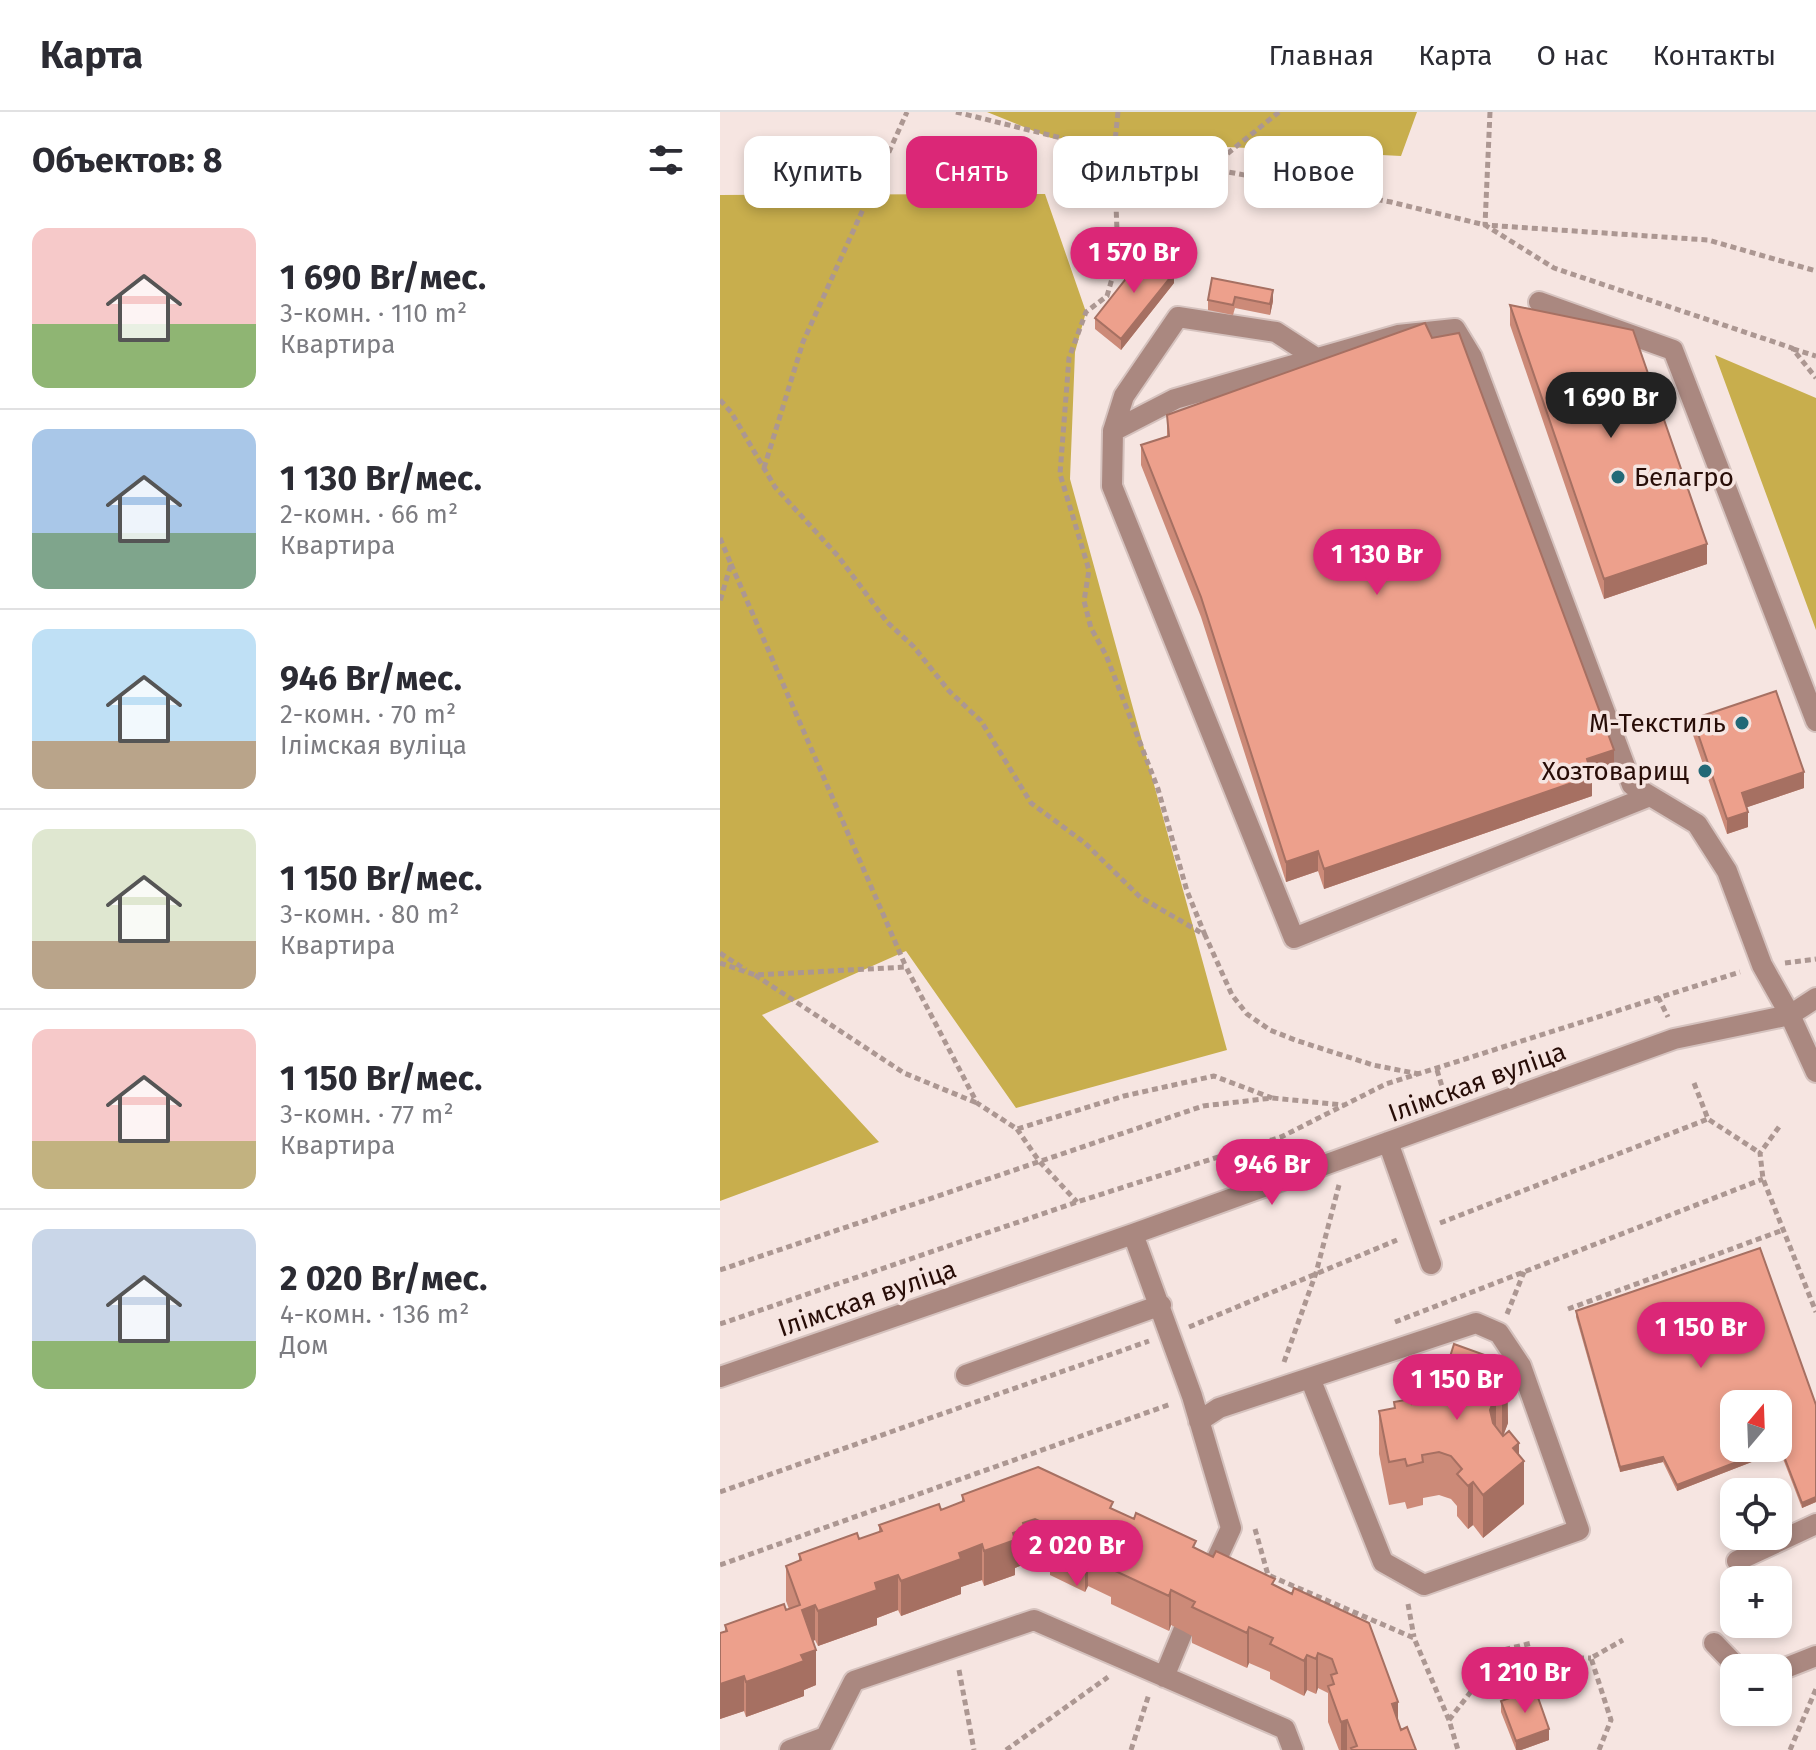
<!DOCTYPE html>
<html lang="ru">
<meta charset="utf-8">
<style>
:root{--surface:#fff;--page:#f2f2f3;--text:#2b2b33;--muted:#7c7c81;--line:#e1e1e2;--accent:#db2777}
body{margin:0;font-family:"Fira Sans",sans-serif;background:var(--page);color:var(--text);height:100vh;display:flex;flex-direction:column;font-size:30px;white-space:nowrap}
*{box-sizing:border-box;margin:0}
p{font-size:26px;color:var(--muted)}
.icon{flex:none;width:44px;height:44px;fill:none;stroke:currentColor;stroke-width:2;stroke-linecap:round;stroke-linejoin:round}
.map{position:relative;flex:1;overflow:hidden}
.panel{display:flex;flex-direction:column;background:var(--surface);width:720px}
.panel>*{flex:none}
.banner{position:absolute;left:24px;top:24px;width:760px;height:72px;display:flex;gap:16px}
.needle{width:52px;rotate:19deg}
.fabs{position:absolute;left:1000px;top:1278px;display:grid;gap:16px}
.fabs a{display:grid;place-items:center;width:72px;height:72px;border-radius:16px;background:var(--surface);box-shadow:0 4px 12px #0003;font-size:40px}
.price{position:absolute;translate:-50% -68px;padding:0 18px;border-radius:28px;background:var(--accent);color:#fff;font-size:26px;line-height:52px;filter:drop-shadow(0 2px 4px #0008)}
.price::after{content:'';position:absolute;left:50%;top:48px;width:24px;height:18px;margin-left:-12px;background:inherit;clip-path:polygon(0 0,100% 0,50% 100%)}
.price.selected{background:#222;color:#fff}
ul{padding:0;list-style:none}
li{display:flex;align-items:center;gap:24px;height:200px;padding:0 32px}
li+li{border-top:2px solid var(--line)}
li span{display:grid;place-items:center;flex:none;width:224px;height:160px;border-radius:16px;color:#555}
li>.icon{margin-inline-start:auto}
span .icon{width:96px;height:96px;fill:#fffc;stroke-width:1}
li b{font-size:34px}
h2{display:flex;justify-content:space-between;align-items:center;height:96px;padding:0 32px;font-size:34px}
.pill{padding:0 28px;border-radius:16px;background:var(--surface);box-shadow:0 4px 12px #0003;font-size:28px;line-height:72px}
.pill.selected{background:var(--accent);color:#fff}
header{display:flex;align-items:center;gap:48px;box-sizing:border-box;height:112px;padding:0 40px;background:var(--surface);border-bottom:2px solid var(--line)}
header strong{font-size:38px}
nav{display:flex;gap:44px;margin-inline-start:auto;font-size:28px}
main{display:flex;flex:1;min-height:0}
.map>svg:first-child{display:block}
</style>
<header>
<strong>Карта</strong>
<nav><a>Главная</a><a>Карта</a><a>О нас</a><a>Контакты</a></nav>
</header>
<main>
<section class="panel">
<h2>Объектов: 8<svg class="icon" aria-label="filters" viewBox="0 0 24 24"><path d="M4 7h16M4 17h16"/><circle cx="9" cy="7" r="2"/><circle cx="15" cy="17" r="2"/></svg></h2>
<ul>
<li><span style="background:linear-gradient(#f6c9c9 60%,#8fb573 0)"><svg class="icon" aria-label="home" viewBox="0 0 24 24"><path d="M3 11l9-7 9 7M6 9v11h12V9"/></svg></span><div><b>1 690 Br/мес.</b><p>3-комн. · 110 m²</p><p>Квартира</p></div></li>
<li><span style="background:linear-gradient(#a9c7e8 65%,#7fa58c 0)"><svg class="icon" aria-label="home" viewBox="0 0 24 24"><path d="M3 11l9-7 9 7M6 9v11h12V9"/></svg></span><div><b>1 130 Br/мес.</b><p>2-комн. · 66 m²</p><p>Квартира</p></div></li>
<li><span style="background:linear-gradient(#bfe0f5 70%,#b9a48a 0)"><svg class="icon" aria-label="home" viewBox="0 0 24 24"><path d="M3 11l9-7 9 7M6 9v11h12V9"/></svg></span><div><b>946 Br/мес.</b><p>2-комн. · 70 m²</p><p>Ілімская вуліца</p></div></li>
<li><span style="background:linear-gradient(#dfe7d0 70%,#b9a48a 0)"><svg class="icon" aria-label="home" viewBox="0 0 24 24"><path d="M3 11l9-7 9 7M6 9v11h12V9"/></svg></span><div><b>1 150 Br/мес.</b><p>3-комн. · 80 m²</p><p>Квартира</p></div></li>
<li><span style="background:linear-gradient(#f6c9c9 70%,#c2b280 0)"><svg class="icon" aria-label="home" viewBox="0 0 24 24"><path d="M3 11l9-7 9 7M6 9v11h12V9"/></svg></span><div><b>1 150 Br/мес.</b><p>3-комн. · 77 m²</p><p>Квартира</p></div></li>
<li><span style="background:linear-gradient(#c9d6e8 70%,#8fb573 0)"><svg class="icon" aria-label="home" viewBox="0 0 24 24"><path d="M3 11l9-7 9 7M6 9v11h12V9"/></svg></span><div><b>2 020 Br/мес.</b><p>4-комн. · 136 m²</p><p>Дом</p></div></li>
</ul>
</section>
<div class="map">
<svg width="1096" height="1638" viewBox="0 0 1096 1638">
<rect width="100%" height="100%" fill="#f6e5e1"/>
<!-- forest -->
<path fill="#c8ae4d" d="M 267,0 L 697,0 L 681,44 L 331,26 Z
M 325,82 L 366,200 L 355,240 L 350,367 L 507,938 L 296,996 L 186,839 L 42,903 L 159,1030 L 0,1089 L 0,83 Z
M 995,243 L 1096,286 L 1096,518 Z"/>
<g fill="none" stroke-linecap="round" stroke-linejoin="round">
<defs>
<path id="minor" d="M 819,190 L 953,238 L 1096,609
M 393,319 L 404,284 L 458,205 L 556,220 L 596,246
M 930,684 L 574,826 L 392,374 L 393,319 L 455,287 L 678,223 L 735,217 L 752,245 L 912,673 L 977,712 L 1007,759 L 1042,853 L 1070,903 L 1096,886
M 668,1030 L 711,1152
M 413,1122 L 472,1284 L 511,1416 L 489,1464
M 246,1263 L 441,1193
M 0,1265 L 413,1122 L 954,927 L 1070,903 L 1096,960
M 479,1309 L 499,1296 L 756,1211 L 779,1221 L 801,1254 L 859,1418 L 704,1473 L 663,1450 L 590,1266
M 1017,1449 L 1096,1412
M 994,1531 L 1018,1556
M 1058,1559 L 1096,1544
M 444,1565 L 463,1519
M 70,1638 L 105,1625
M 99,1638 L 134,1569 L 314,1508 L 565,1617 L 573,1638"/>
</defs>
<!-- minor casing -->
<use href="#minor" stroke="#d5c2be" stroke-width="24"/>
<!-- path -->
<path stroke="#ac9792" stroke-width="5" stroke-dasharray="6 4" stroke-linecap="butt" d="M 236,0 L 394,39 L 671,90 L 765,113 L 834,156 L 1072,236 L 1096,266
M 398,0 L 394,39 L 398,146 L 387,184 L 366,200 L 349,246 L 340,362 L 369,458 L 364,489 L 371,516 L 386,543 L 438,677 L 467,779 L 485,823
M 770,0 L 765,113 L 988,128 L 1096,159
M 492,54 L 559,0
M 1073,237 L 1096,244
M 0,288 L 11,300 L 55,375 L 118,444 L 167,510 L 194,535 L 229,579 L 261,609 L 311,691 L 365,731 L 420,785 L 485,823 L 512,883 L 527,902 L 550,918 L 575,928 L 653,953 L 699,962
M 44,356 L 83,230 L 187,0
M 0,426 L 11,452 L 0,489
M 11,452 L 186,855
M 0,841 L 26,858
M 0,851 L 35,863 L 186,855 L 257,991 L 297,1017 L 404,984 L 494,964 L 552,986
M 1065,851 L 1096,847
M 35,863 L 184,961 L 257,991
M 938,885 L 948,905
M 717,958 L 726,988
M 974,971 L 988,1007 L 1040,1041
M 1059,1015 L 1040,1041 L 1043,1067 L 1096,1200
M 297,1017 L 319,1049 L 357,1090
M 720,1111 L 988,1007
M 0,1158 L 483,994 L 552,986 L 623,993
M 848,1197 L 1063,1118
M 787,1202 L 804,1160
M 675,1210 L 1043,1067
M 0,1212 L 357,1090 L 561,1025 L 666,972 L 1020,860
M 469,1215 L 677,1128
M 564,1250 L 596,1161 L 619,1073
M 0,1380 L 429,1229
M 535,1417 L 548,1463 L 694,1526 L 729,1608 L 738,1638
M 0,1453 L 451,1292
M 688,1492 L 694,1525
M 818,1546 L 871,1546
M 239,1558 L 254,1638
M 729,1608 L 783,1538 L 812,1531
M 286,1638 L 388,1565
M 411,1638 L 429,1582
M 879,1638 L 891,1608 L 871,1546 L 903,1528
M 1070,1638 L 1096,1577"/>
<!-- minor -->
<use href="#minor" stroke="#aa8880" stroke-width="20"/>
</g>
<!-- wall -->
<path fill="#cc8a78" d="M 454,171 L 401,238 L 375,217 L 375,206 Z
M 553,178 L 553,189 L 550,203 L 515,196 L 513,203 L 488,198 L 488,188 Z
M 790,193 L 987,452 L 884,487 L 790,213 Z
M 447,303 L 894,658 L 872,666 L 872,684 L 604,777 L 598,759 L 566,770 L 481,505 L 421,353 L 421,333 L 447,324 Z
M 973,607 L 1084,676 L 1027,695 L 1028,715 L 1007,722 L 973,623 Z
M 856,1199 L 1096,1293 L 1096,1390 L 1082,1396 L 1060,1339 L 957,1379 L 943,1350 L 900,1360 L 856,1205 Z
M 717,1262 L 787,1268 L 788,1311 L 783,1324 L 799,1342 L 804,1392 L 763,1426 L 753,1413 L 748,1417 L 737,1404 L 737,1394 L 731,1387 L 719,1383 L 703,1386 L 703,1393 L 687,1397 L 685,1390 L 669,1393 L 659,1342 L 659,1299 L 674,1296 L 674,1290 L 692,1292 L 708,1289 L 717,1280 Z
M 242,1383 L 393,1397 L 555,1474 L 678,1608 L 681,1618 L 696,1638 L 619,1638 L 608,1610 L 608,1581 L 598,1576 L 596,1582 L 587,1578 L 584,1584 L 550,1567 L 550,1560 L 529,1551 L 527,1556 L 472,1531 L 472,1524 L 463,1519 L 451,1513 L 449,1519 L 391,1492 L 391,1485 L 368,1474 L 365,1480 L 330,1463 L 330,1456 L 323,1452 L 323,1446 L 315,1442 L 305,1445 L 305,1452 L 295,1456 L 295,1463 L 264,1474 L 262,1468 L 241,1475 L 241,1482 L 181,1504 L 178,1498 L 157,1506 L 157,1513 L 98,1534 L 95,1528 L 93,1529 L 96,1573 L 84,1578 L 84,1584 L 57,1594 L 26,1605 L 24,1599 L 0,1607 L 0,1614 L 0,1521 L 5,1519 L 5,1513 L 69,1497 L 66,1489 L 66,1454 L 79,1449 L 79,1442 L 139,1427 L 159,1420 L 159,1413 L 221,1398 L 242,1390 Z
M 781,1589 L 829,1628 L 801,1638 L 796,1638 L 781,1600 Z"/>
<!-- shaded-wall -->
<path fill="#a67062" d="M 454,161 L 454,171 L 401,238 L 401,227 Z
M 553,178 L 553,189 L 550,203 L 550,192 Z
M 987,432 L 987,452 L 884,487 L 884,467 Z
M 894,638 L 894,658 L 872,666 L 872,684 L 604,777 L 604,757 L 867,647 Z
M 1084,660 L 1084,676 L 1022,697 L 1022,681 Z
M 1028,700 L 1028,715 L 1007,722 L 1007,707 Z
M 598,739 L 598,759 L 566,770 L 566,750 Z
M 787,1251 L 788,1311 L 782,1327 L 782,1266 Z
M 776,1282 L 776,1325 L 770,1298 Z
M 799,1331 L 799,1353 L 804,1349 L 804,1392 L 763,1426 L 763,1383 L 793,1336 Z
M 1058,1334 L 1060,1334 L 1060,1339 L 957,1379 L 957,1373 L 1053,1336 L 1058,1336 Z
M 943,1345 L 943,1350 L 900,1360 L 900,1355 Z
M 753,1370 L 753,1413 L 748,1417 L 748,1374 Z
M 1096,1385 L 1096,1390 L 1082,1396 L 1082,1391 Z
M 315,1407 L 315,1442 L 305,1445 L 305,1452 L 295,1456 L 295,1463 L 264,1474 L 264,1439 L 293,1421 L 303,1411 Z
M 262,1432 L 262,1468 L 241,1475 L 241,1482 L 181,1504 L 181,1469 L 239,1441 Z
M 368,1439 L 368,1474 L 365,1480 L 365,1445 Z
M 178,1463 L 178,1498 L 157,1506 L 157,1513 L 98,1534 L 98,1499 L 155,1471 Z
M 451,1478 L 451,1513 L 449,1519 L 449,1484 Z
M 95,1493 L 95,1528 L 82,1533 L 82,1498 Z
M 529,1515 L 529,1551 L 527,1556 L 527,1521 Z
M 96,1538 L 96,1573 L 84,1578 L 84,1584 L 26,1605 L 26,1570 L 81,1543 Z
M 598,1541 L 598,1576 L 596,1582 L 596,1547 Z
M 587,1543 L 587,1578 L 584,1584 L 584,1549 Z
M 24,1564 L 24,1599 L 0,1607 L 0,1614 L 0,1572 Z
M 678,1590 L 678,1625 L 672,1592 Z
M 627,1608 L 627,1638 L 621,1638 L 621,1610 Z
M 829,1617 L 829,1628 L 801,1638 L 796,1638 L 796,1629 Z"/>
<!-- building -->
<path fill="#eda08c" stroke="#a67062" stroke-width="2" d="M 427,140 L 454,161 L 401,227 L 375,206 Z
M 492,166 L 553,178 L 550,192 L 515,185 L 513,193 L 488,188 Z
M 790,193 L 913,218 L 987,432 L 884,467 Z
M 705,211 L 712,226 L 739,221 L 894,638 L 867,647 L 872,664 L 604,757 L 598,739 L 566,750 L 481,485 L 421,333 L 449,324 L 447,303 Z
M 1056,579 L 1084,660 L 1022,681 L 1028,700 L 1007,707 L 973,607 Z
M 1040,1136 L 1096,1293 L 1096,1385 L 1082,1391 L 1060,1334 L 1058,1334 L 1058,1292 L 1014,1292 L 1014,1336 L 1053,1336 L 957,1373 L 943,1345 L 900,1355 L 856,1199 Z
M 734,1232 L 787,1251 L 782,1266 L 788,1268 L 782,1284 L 776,1282 L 770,1298 L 773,1311 L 783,1324 L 789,1319 L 799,1331 L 793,1336 L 804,1349 L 763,1383 L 753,1370 L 748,1374 L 737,1362 L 742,1357 L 731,1344 L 719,1340 L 702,1343 L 703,1350 L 687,1354 L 685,1347 L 669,1350 L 659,1299 L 675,1296 L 674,1290 L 691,1287 L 692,1292 L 708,1289 L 718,1280 L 723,1264 L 717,1262 L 723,1246 L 729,1248 Z
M 318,1355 L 393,1390 L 390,1396 L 414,1407 L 416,1401 L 476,1429 L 473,1435 L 493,1445 L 496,1439 L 555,1467 L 552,1472 L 572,1482 L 574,1476 L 649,1511 L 678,1590 L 672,1592 L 681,1618 L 687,1615 L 696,1638 L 632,1638 L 631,1636 L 637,1634 L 627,1608 L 621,1610 L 608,1574 L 614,1572 L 611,1563 L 617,1561 L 612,1547 L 598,1541 L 596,1547 L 587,1543 L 584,1549 L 550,1532 L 553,1526 L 529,1515 L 527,1521 L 472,1495 L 475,1490 L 451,1478 L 449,1484 L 391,1457 L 394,1451 L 368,1439 L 365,1445 L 330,1428 L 333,1422 L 323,1417 L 326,1412 L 315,1407 L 303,1411 L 305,1417 L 293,1421 L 295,1428 L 264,1439 L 262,1432 L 239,1441 L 241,1447 L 181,1469 L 178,1463 L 155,1471 L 157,1478 L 98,1499 L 95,1493 L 82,1498 L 96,1538 L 81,1543 L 84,1549 L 57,1559 L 26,1570 L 24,1564 L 0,1572 L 0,1521 L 7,1519 L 5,1513 L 64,1492 L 66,1498 L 80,1493 L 66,1454 L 81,1448 L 79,1442 L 137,1421 L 139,1427 L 162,1419 L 159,1413 L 219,1392 L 221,1398 L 244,1389 L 242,1383 Z
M 815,1577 L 829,1617 L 796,1629 L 781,1589 Z"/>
<!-- markers -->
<g fill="#226977" stroke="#f6e5e1" stroke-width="3">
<circle cx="898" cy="365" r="8"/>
<circle cx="1022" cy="611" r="8"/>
<circle cx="985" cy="659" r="8"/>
</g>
<g text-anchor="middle" stroke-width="7" stroke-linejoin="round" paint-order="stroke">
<!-- poi labels -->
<g font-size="26" fill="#280d07" stroke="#f6e5e1" text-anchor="end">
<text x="914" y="374" text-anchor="start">Белагро</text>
<text x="1006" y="620">М-Текстиль</text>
<text x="969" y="668">Хозтоварищ</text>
</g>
<!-- street labels -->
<g font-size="26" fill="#280d07" stroke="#f6e5e1">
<text transform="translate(757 970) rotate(-20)" y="9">Ілімская вуліца</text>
<text transform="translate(147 1186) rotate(-19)" y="9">Ілімская вуліца</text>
</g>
</g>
</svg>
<div class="fabs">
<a><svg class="needle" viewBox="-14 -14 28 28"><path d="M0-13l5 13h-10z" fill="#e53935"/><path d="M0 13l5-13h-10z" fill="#7c7c81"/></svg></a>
<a><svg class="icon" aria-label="locate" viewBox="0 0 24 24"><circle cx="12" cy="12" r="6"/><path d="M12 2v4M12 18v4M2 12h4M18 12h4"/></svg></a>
<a>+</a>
<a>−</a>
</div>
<b class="price" style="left:414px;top:183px">1 570 Br</b>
<b class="price selected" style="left:891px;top:328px">1 690 Br</b>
<b class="price" style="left:657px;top:485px">1 130 Br</b>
<b class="price" style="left:552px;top:1095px">946 Br</b>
<b class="price" style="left:981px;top:1258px">1 150 Br</b>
<b class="price" style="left:737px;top:1310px">1 150 Br</b>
<b class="price" style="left:357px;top:1476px">2 020 Br</b>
<b class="price" style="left:805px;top:1603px">1 210 Br</b>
<div class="banner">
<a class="pill">Купить</a>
<a class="pill selected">Снять</a>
<a class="pill">Фильтры</a>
<a class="pill">Новое</a>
</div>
</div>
</main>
